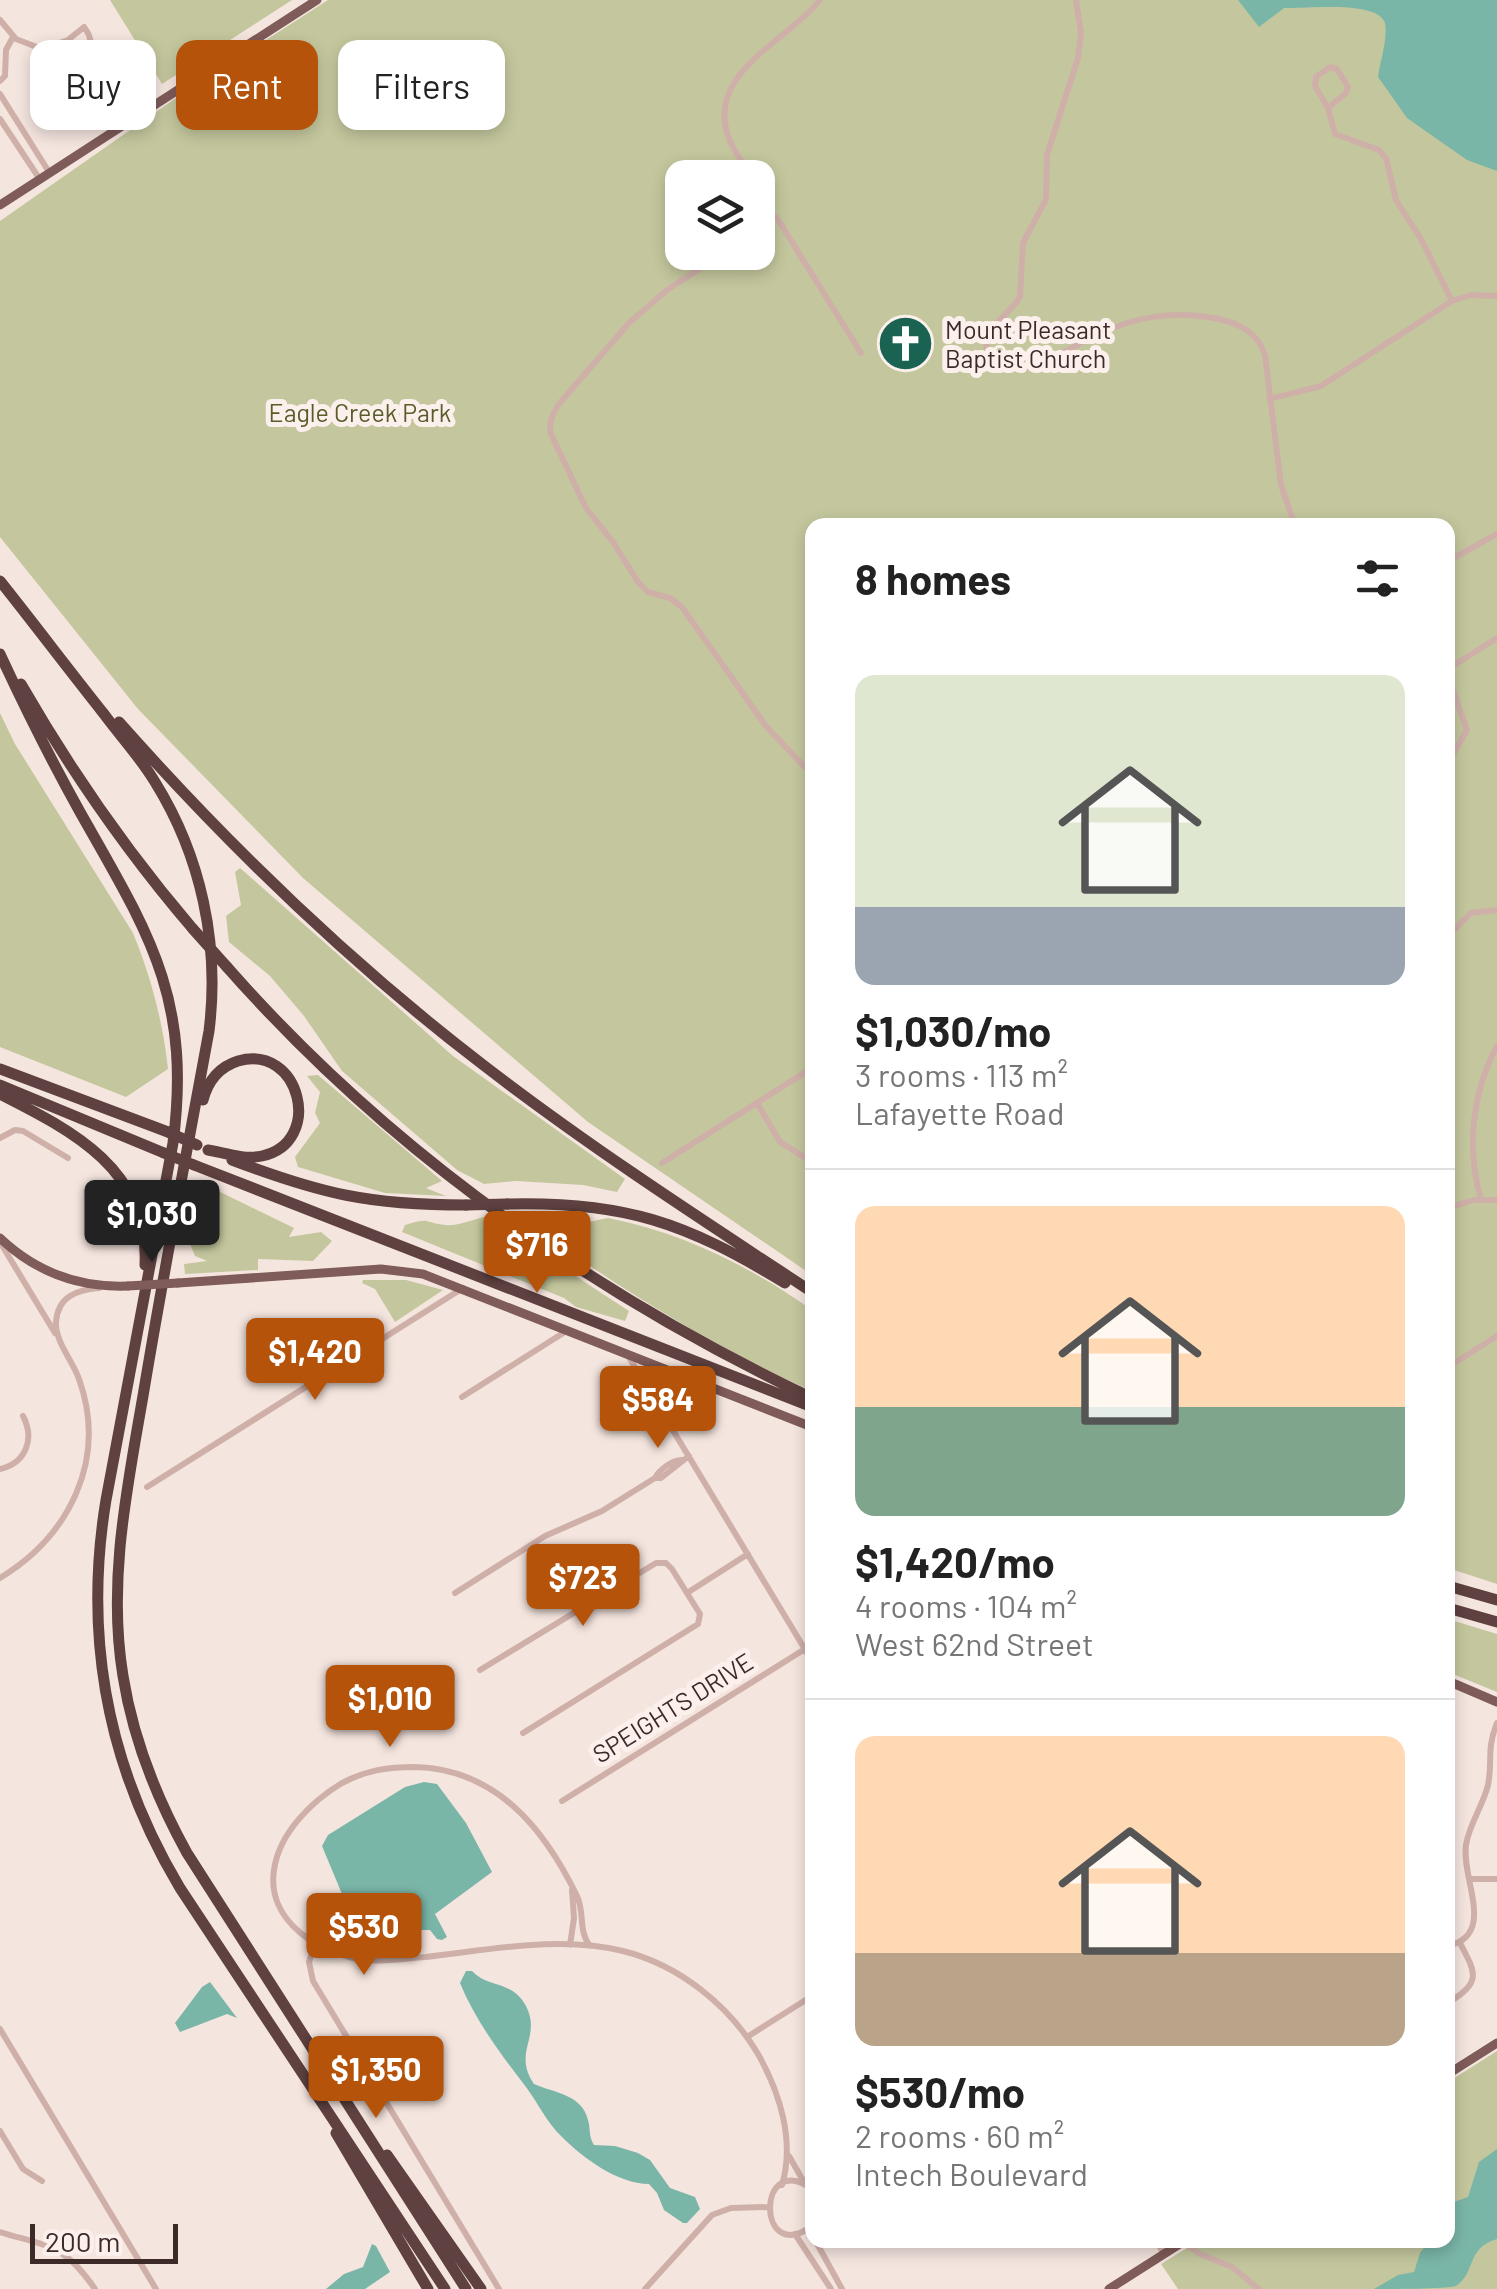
<!DOCTYPE html>
<meta charset="utf-8">
<style>
:root{--surface:#fff;--page:#f6f6f6;--text:#222;--muted:#767676;--line:#e0e0e0;--accent:#b45309}
body{margin:0;font-family:Barlow,sans-serif;background:var(--page);color:var(--text);height:100vh;display:flex;flex-direction:column;font-size:38px;white-space:nowrap}
*{box-sizing:border-box;margin:0}
p{font-size:32px;color:var(--muted)}
.icon{flex:none;width:55px;height:55px;fill:none;stroke:currentColor;stroke-width:2;stroke-linecap:round;stroke-linejoin:round}
.map{position:relative;flex:1;overflow:hidden}
.details{position:absolute;left:805px;top:518px;width:650px;height:1730px;display:flex;flex-direction:column;background:var(--surface);border-radius:20px;box-shadow:0 5px 15px #0003}
.details>*{flex:none}
.banner{position:absolute;left:30px;top:40px;width:625px;height:90px;display:flex;gap:20px}
.tools{position:absolute;left:665px;top:160px;display:grid;gap:20px}
.tools a{display:grid;place-items:center;width:110px;height:110px;border-radius:20px;background:var(--surface);box-shadow:0 5px 15px #0003;font-size:50px}
.scale{position:absolute;left:30px;bottom:25px;width:148px;box-sizing:border-box;padding-left:10px;border:5px solid #3c2a29;border-top:0;font-size:28px;line-height:35px;white-space:nowrap;color:#3c2a29;-webkit-text-stroke:8px #fcf0ec;paint-order:stroke}
.price{position:absolute;translate:-50% -85px;padding:0 22px;border-radius:10px;background:var(--accent);color:#fff;font-size:32px;line-height:65px;filter:drop-shadow(0 2px 5px #0008)}
.price::after{content:'';position:absolute;left:50%;top:60px;width:30px;height:22px;margin-left:-15px;background:inherit;clip-path:polygon(0 0,100% 0,50% 100%)}
.price.current{background:#222;color:#fff}
ul{padding:0;list-style:none}
li{display:grid;align-content:center;gap:20px;height:530px;padding:0 50px}
li+li{border-top:2px solid var(--line)}
li span{display:grid;place-items:center;height:310px;border-radius:20px;color:#555}
li>.icon{margin-inline-start:auto}
span .icon{width:180px;height:180px;fill:#fffc;stroke-width:1}
li b{font-size:42px}
h2{display:flex;justify-content:space-between;align-items:center;height:120px;padding:0 50px;font-size:42px}
.pill{padding:0 35px;border-radius:20px;background:var(--surface);box-shadow:0 5px 15px #0003;font-size:35px;line-height:90px}
.pill.current{background:var(--accent);color:#fff}
.map>svg:first-child{display:block}
</style>
<div class="map">
<svg width="1497" height="2289" viewBox="0 0 1497 2289">
<rect width="100%" height="100%" fill="#f5e5df"/>
<!-- green -->
<path fill="#c4c79d" fill-rule="evenodd" d="M 110,0 L 292,0 L 162,84 Z
M 328,0 L 1497,0 L 1497,1584 L 1448,1568 L 1448,525 L 812,525 L 812,1275 L 588,1122 L 303,878 L 138,709 L 0,537 L 0,221 L 176,98 ZM 682,178 L 758,178 L 758,252 L 682,252 Z
M 0,713 L 15,744 L 133,933 C 151,977 163,1022 168,1069 L 126,1097 L 0,1047 Z
M 240,868 L 453,1056 L 625,1179 L 617,1192 L 583,1185 L 516,1181 L 484,1184 L 457,1170 L 342,1071 L 304,1016 L 270,976 L 229,942 L 226,916 L 241,905 L 235,872 Z
M 318,1075 L 442,1181 L 426,1188 L 446,1196 L 385,1193 L 298,1167 L 295,1157 L 320,1123 L 315,1113 L 320,1092 L 307,1076 Z
M 214,1189 L 294,1228 L 289,1237 L 321,1232 L 332,1241 L 313,1261 L 258,1259 L 258,1270 L 185,1274 L 184,1264 L 207,1261 L 195,1256 L 188,1239 L 197,1191 Z
M 485,1217 L 629,1311 L 625,1321 L 576,1307 L 564,1298 L 402,1232 L 405,1225 C 430,1217 423,1222 445,1225 C 455,1227 474,1219 485,1217 Z
M 608,1218 C 684,1233 749,1266 812,1310 L 812,1391 C 721,1350 635,1298 552,1240 C 570,1226 586,1222 608,1218 Z
M 363,1280 L 406,1280 L 443,1290 L 395,1322 L 375,1289 L 362,1283 Z
M 1448,1619 L 1497,1634 L 1497,1692 L 1448,1672 Z
M 1497,2051 L 1497,2289 L 1178,2289 L 1161,2264 L 1200,2240 L 1448,2240 L 1448,2082 Z"/>
<!-- water -->
<path fill="#7ab6a8" d="M 1238,0 L 1497,0 L 1497,171 L 1467,160 L 1407,118 L 1378,77 C 1380,62 1388,38 1385,23 C 1377,0 1307,9 1284,8 L 1259,27 Z
M 424,1782 L 437,1784 L 466,1823 L 492,1872 L 435,1914 L 447,1937 L 442,1940 L 437,1939 L 430,1930 L 421,1930 L 401,1947 L 354,1943 L 345,1936 L 319,1932 L 317,1923 L 342,1894 L 322,1846 L 328,1835 L 405,1787 Z
M 466,1971 L 472,1971 C 487,1988 512,1980 526,2006 C 542,2037 512,2052 534,2084 C 554,2093 582,2094 588,2120 C 591,2130 588,2135 594,2145 L 615,2146 L 638,2153 L 650,2160 L 670,2188 L 695,2197 L 700,2209 L 687,2223 L 683,2223 L 664,2210 L 657,2193 L 649,2184 C 618,2184 583,2158 562,2137 C 547,2123 538,2103 526,2087 C 502,2056 475,2020 460,1983 Z
M 210,1982 L 237,2018 L 227,2014 L 180,2032 L 175,2023 L 202,1987 Z
M 1497,2149 L 1497,2239 C 1465,2249 1477,2272 1456,2286 C 1444,2289 1391,2289 1374,2289 L 1398,2275 L 1414,2272 L 1420,2253 L 1427,2244 L 1425,2240 L 1448,2240 L 1448,2204 L 1468,2197 L 1479,2162 Z
M 372,2244 L 376,2246 L 390,2272 L 365,2289 L 326,2289 L 344,2274 L 363,2267 Z"/>
<g fill="none" stroke-linecap="round" stroke-linejoin="round">
<!-- minor -->
<path stroke="#cfb0a9" stroke-width="6" d="M 1076,0 L 1081,33 L 1078,58 L 1047,155 L 1046,199 L 1023,243 L 1020,297 C 1008,318 960,341 1005,367 C 1038,375 1069,347 1098,334 C 1138,316 1175,310 1219,319 C 1240,324 1258,333 1265,355 L 1281,485 L 1295,525
M 0,20 L 16,39 L 42,49
M 84,27 C 104,52 74,68 56,82 L 38,78 L 42,49 L 68,40 Z
M 0,81 L 5,76 L 6,50 L 13,37
M 0,94 L 49,172
M 1328,108 L 1315,86 L 1316,77 L 1330,67 L 1337,69 L 1348,87 L 1346,93 L 1328,108 L 1335,134 L 1379,150 L 1386,158 L 1396,200 L 1421,239 L 1452,301
M 0,119 L 39,178
M 752,178 C 744,164 733,151 728,136 C 706,72 788,41 820,0
M 758,187 L 761,210 L 777,218 L 861,353
M 758,222 L 761,210
M 725,252 L 667,290 L 629,323 L 558,405 L 551,419 L 550,432 L 586,508 L 613,542 L 638,582 L 648,592 L 670,598 L 682,607 L 765,725 L 812,775
M 1269,399 L 1321,386 L 1452,301 L 1471,295 L 1497,296
M 1448,561 L 1497,534
M 1448,669 L 1497,638
M 1448,676 L 1467,730 L 1448,763
M 1448,936 L 1471,913 L 1497,910
M 757,1103 L 780,1142 L 812,1162
M 0,1138 L 15,1130 L 23,1131 L 68,1158
M 662,1163 L 812,1068
M 1481,1199 C 1466,1149 1472,1093 1497,1046
M 1448,1208 L 1474,1200 L 1497,1200
M 0,1242 L 55,1333
M 627,1354 L 812,1661
M 1448,1367 L 1497,1336
M 462,1397 L 568,1330
M 0,1469 C 26,1463 35,1439 23,1416
M 655,1478 C 659,1470 673,1459 683,1460
M 147,1487 L 463,1288
M 0,1578 C 69,1536 108,1460 79,1379 C 73,1361 55,1342 56,1322 C 58,1296 77,1290 99,1288
M 455,1593 L 545,1536 L 602,1511 L 655,1478 L 661,1478 L 689,1456
M 687,1593 L 748,1554
M 480,1670 L 656,1563 L 666,1563 L 672,1569 L 700,1614 L 698,1624 L 523,1733
M 562,1801 L 805,1649
M 1471,1879 L 1497,1879
M 315,1943 L 309,1962 L 313,1981 L 499,2289
M 570,1945 L 574,1918 L 572,1890
M 590,1946 C 578,1931 585,1913 577,1896 C 544,1828 496,1769 415,1767 C 389,1767 366,1770 342,1783 C 312,1801 279,1833 274,1870 C 266,1922 321,1955 366,1960 C 386,1962 406,1958 426,1957 C 490,1950 560,1935 623,1951 C 679,1965 729,2005 758,2054 C 780,2093 795,2141 782,2185
M 1448,1946 C 1497,1935 1461,1879 1466,1845 C 1469,1824 1483,1806 1488,1785 C 1493,1761 1486,1750 1497,1723
M 1448,2003 C 1481,1982 1477,1975 1460,1943
M 0,2029 L 156,2289
M 747,2037 L 812,1996
M 0,2131 L 23,2169 L 42,2181
M 789,2156 L 805,2184
M 812,2189 C 756,2149 756,2267 812,2226
M 0,2232 C 49,2247 64,2244 95,2289
M 795,2234 L 831,2289
M 815,2240 L 842,2289
M 1156,2240 L 1164,2254
M 1183,2242 L 1200,2254 L 1232,2267 L 1259,2289
M 645,2289 L 712,2215 L 731,2208 L 768,2207"/>
<!-- major -->
<path stroke="#7f5b59" stroke-width="9" d="M 0,205 L 317,0
M 0,1238 C 36,1272 78,1288 128,1286
M 178,1283 L 381,1269 L 423,1274 L 812,1427
M 1448,1681 L 1497,1702
M 1448,2074 L 1497,2043
M 1109,2289 L 1186,2240"/>
<!-- highway -->
<path stroke="#5e4140" stroke-width="11" d="M 0,581 C 35,625 69,670 104,714 C 121,737 140,757 155,782 C 201,856 220,944 209,1031 C 187,1151 164,1270 144,1390 C 128,1484 107,1580 123,1676 C 133,1739 156,1797 187,1853 L 466,2289
M 0,654 C 25,708 51,760 80,812 C 148,932 192,997 173,1143 L 106,1500 C 83,1639 108,1768 180,1888 L 445,2289
M 21,684 C 71,771 127,852 193,929
M 119,722 C 230,847 350,963 482,1064 C 588,1146 701,1219 812,1292
M 227,967 C 389,1151 592,1293 812,1398
M 0,1069 L 168,1132
M 0,1085 L 164,1153
M 0,1094 C 73,1131 150,1170 145,1265
M 203,1100 C 208,1081 219,1067 238,1061 C 300,1043 325,1142 262,1156 C 244,1160 225,1153 208,1150
M 232,1160 C 322,1194 369,1205 466,1205
M 194,1165 L 812,1407
M 507,1204 C 625,1201 686,1223 785,1283
M 1448,1586 L 1497,1600
M 1448,1608 L 1497,1622
M 336,2133 L 428,2289
M 387,2155 L 481,2289"/>
<!-- major-bridge -->
<path stroke="#7f5b59" stroke-width="9" d="M 128,1286 L 178,1283"/>
<!-- highway-bridge -->
<path stroke="#5e4140" stroke-width="11" d="M 193,929 L 227,967
M 168,1132 L 197,1145
M 164,1153 L 194,1165
M 466,1205 L 507,1204"/>
</g>
<!-- icons -->
<defs>
<symbol id="church-disc" viewBox="-11 -11 22 22"><circle r="9.5" fill="#1a6353" stroke="#fcf0ec"/><path d="M-1.2-6h2.4v3.5h3.3v2.4h-3.3V6h-2.4V-.1h-3.3v-2.4h3.3Z" fill="#fff"/></symbol>
</defs>
<g fill-rule="evenodd">
<use href="#church-disc" x="874" y="312" width="63" height="63"/>
</g>
<g text-anchor="middle" stroke-width="10" stroke-linejoin="round" paint-order="stroke">
<!-- poi labels -->
<g font-size="25" fill="#3c2a29" stroke="#fcf0ec" text-anchor="start">
<text x="945" y="339">Mount Pleasant<tspan x="945" dy="29">Baptist Church</tspan></text>
</g>
<!-- park labels -->
<g font-size="25" fill="#585d2a" stroke="#fcf0ec">
<text x="360" y="422">Eagle Creek Park</text>
</g>
<!-- street labels -->
<g font-size="25" fill="#3c2a29" stroke="#fcf0ec">
<text transform="translate(673 1708) rotate(-32)" y="9">SPEIGHTS DRIVE</text>
</g>
</g>
</svg>
<div class="tools">
<a><svg class="icon" aria-label="layers" viewBox="0 0 24 24"><path d="M12 4l9 5-9 5-9-5zM3 14l9 5 9-5"/></svg></a>
</div>
<div class="scale">200 m</div>
<b class="price current" style="left:152px;top:1265px">$1,030</b>
<b class="price" style="left:537px;top:1296px">$716</b>
<b class="price" style="left:315px;top:1403px">$1,420</b>
<b class="price" style="left:658px;top:1451px">$584</b>
<b class="price" style="left:583px;top:1629px">$723</b>
<b class="price" style="left:390px;top:1750px">$1,010</b>
<b class="price" style="left:364px;top:1978px">$530</b>
<b class="price" style="left:376px;top:2121px">$1,350</b>
<div class="banner">
<a class="pill">Buy</a>
<a class="pill current">Rent</a>
<a class="pill">Filters</a>
</div>
<section class="details">
<h2>8 homes<svg class="icon" aria-label="filters" viewBox="0 0 24 24"><path d="M4 7h16M4 17h16"/><circle cx="9" cy="7" r="2"/><circle cx="15" cy="17" r="2"/></svg></h2>
<ul>
<li><span style="background:linear-gradient(#dfe7d0 75%,#9aa5b1 0)"><svg class="icon" aria-label="home" viewBox="0 0 24 24"><path d="M3 11l9-7 9 7M6 9v11h12V9"/></svg></span><div><b>$1,030/mo</b><p>3 rooms · 113 m²</p><p>Lafayette Road</p></div></li>
<li><span style="background:linear-gradient(#ffd9b3 65%,#7fa58c 0)"><svg class="icon" aria-label="home" viewBox="0 0 24 24"><path d="M3 11l9-7 9 7M6 9v11h12V9"/></svg></span><div><b>$1,420/mo</b><p>4 rooms · 104 m²</p><p>West 62nd Street</p></div></li>
<li><span style="background:linear-gradient(#ffd9b3 70%,#b9a48a 0)"><svg class="icon" aria-label="home" viewBox="0 0 24 24"><path d="M3 11l9-7 9 7M6 9v11h12V9"/></svg></span><div><b>$530/mo</b><p>2 rooms · 60 m²</p><p>Intech Boulevard</p></div></li>
</ul>
</section>
</div>
